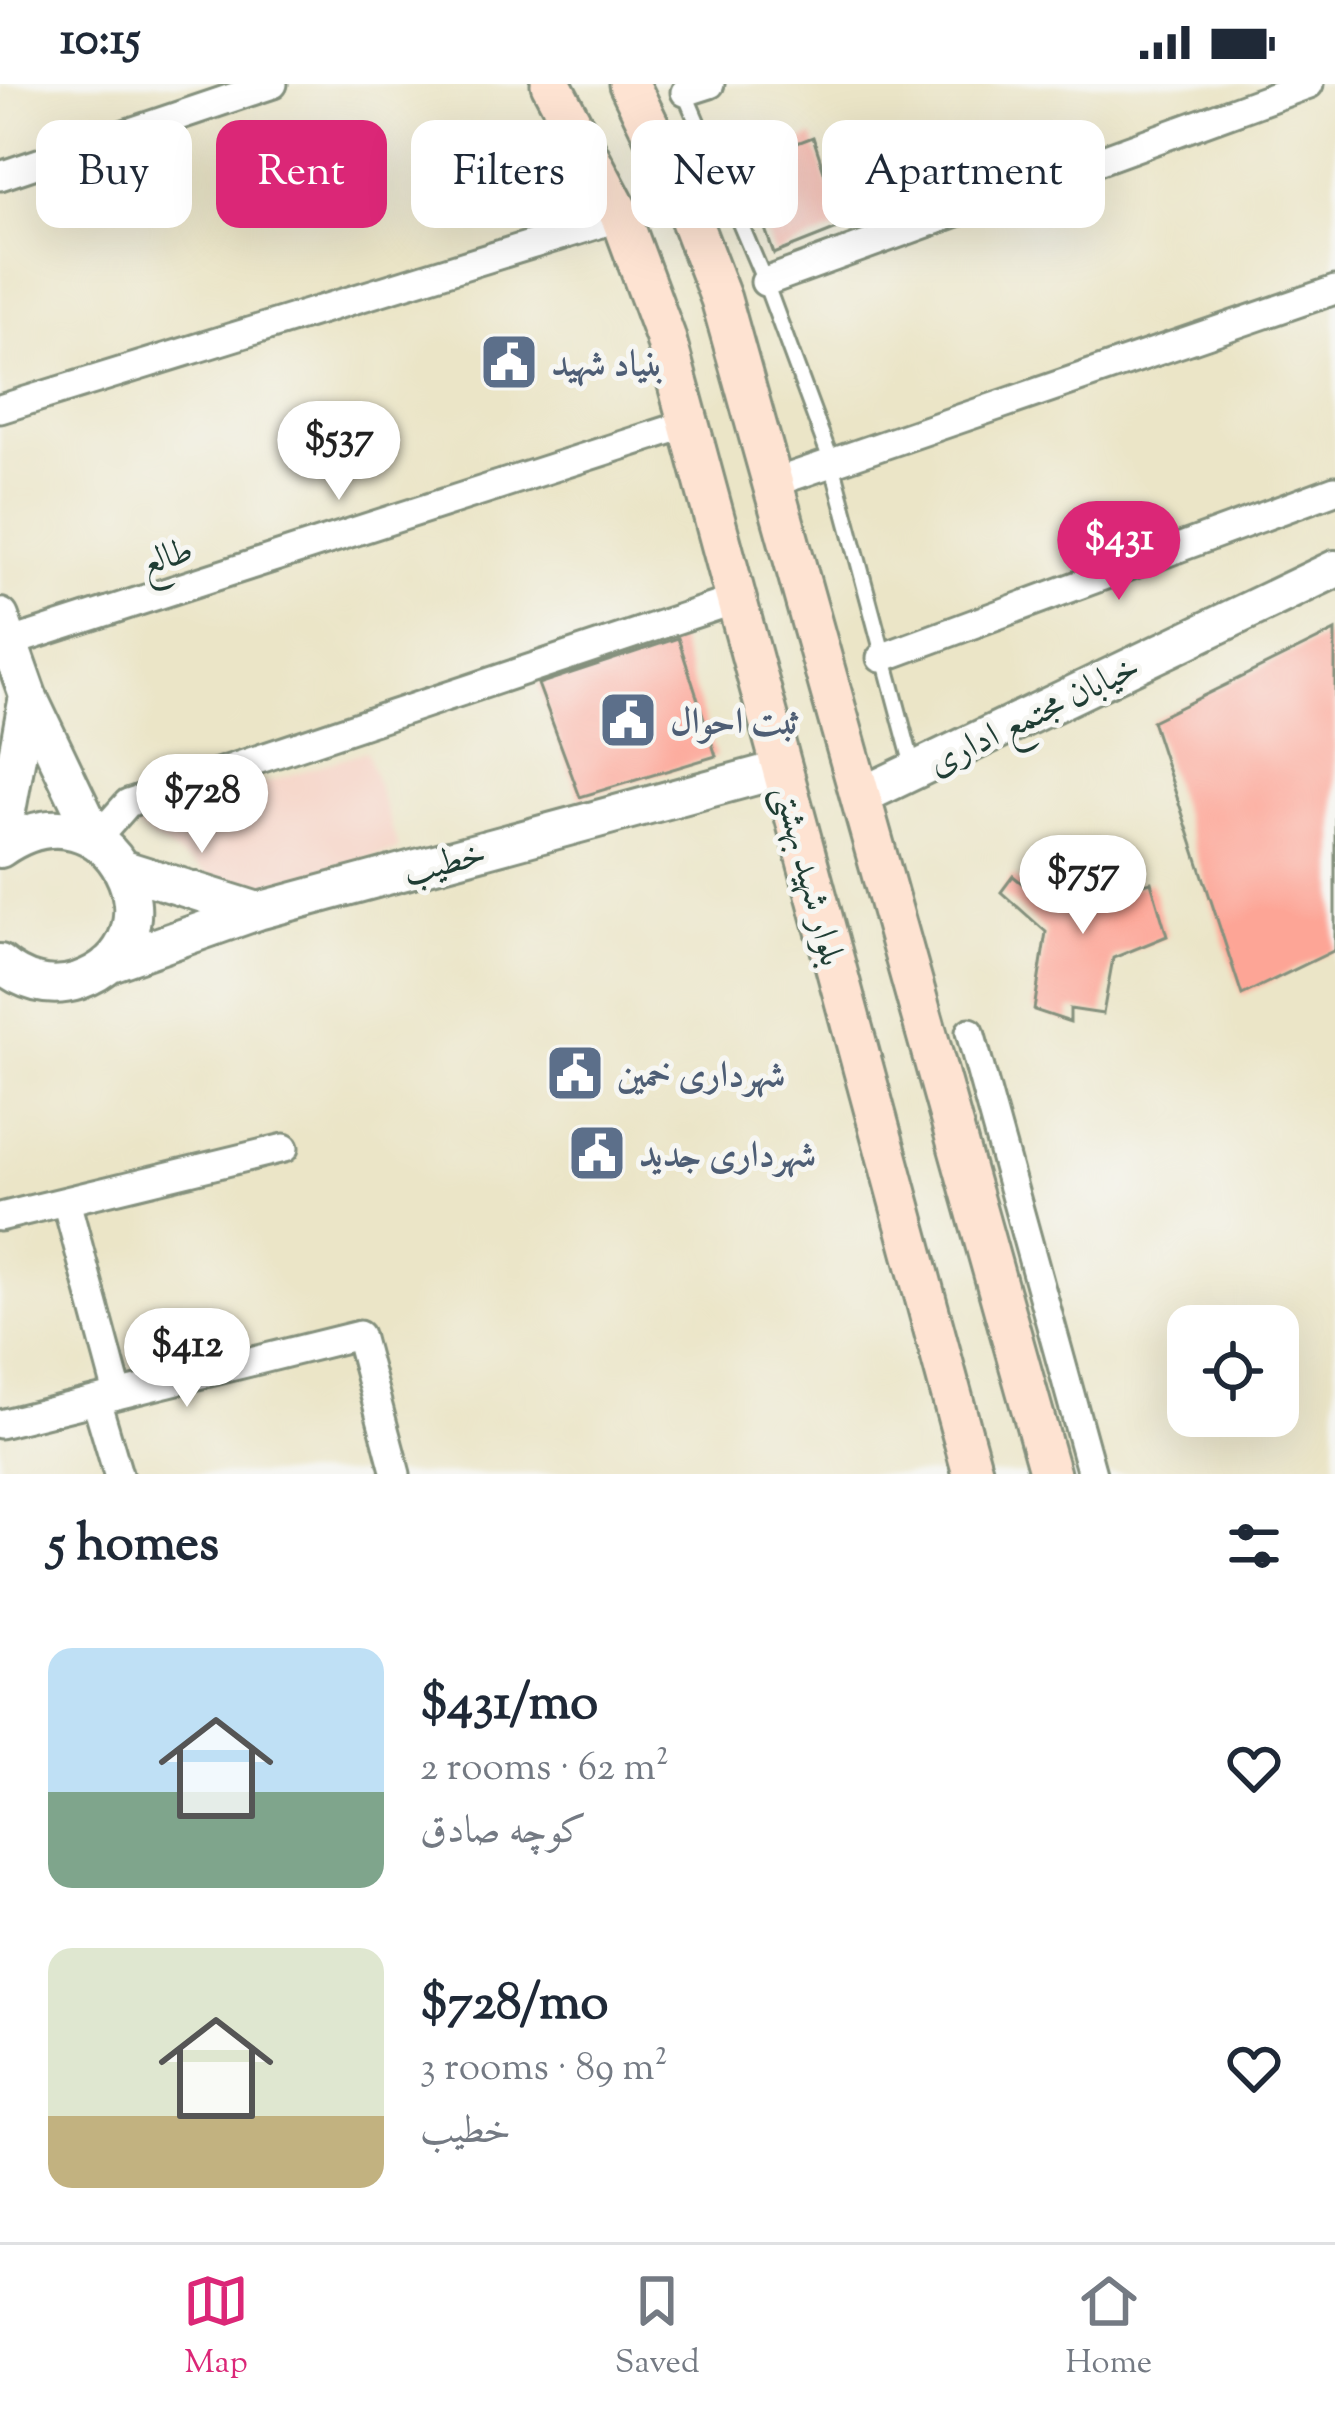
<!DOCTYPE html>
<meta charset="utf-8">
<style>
:root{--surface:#fff;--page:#f6f6f7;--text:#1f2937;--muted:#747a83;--line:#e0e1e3;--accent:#db2777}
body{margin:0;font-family:"Sorts Mill Goudy",Amiri,serif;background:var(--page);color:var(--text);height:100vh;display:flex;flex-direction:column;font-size:45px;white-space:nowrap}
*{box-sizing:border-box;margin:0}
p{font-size:39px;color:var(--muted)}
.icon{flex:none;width:66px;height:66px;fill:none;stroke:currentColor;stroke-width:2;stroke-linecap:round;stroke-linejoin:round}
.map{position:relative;height:1390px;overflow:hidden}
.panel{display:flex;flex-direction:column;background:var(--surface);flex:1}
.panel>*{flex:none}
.banner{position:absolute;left:36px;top:36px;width:1263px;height:108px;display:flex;gap:24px}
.fabs{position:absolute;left:1167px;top:1221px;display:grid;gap:24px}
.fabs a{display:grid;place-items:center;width:132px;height:132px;border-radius:24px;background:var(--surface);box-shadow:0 12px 48px #0002;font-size:60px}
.price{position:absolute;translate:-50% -102px;padding:0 27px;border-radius:42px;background:#fff;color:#222;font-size:39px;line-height:78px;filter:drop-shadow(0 3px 6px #0008)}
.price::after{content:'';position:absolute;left:50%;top:72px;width:36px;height:27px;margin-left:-18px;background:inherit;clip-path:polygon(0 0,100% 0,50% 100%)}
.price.on{background:var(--accent);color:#fff}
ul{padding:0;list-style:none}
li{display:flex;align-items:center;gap:36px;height:300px;padding:0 48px}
li span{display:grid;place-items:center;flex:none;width:336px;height:240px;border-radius:24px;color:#555}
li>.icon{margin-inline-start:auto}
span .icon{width:144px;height:144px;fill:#fffc;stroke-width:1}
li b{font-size:51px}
h2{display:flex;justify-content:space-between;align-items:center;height:144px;padding:0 48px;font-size:51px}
.pill{padding:0 42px;border-radius:24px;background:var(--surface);box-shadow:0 12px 48px #0002;font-size:42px;line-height:108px}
.pill.on{background:var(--accent);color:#fff}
.status{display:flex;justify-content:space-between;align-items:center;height:84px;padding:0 60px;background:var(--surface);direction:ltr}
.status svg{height:33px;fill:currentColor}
.menu{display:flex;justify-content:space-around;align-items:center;height:168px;border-top:3px solid var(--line);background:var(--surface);font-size:33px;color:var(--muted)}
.menu a{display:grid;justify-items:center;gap:6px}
.menu .on{color:var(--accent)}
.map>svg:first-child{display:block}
</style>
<div class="status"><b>10:15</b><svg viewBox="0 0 49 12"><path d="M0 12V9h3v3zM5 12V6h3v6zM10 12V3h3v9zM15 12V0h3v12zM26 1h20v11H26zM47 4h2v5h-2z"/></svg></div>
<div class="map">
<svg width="1335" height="1390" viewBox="0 0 1335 1390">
<rect width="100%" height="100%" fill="#f6f6f2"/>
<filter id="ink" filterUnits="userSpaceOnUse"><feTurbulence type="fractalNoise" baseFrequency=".00833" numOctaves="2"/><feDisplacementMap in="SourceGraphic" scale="24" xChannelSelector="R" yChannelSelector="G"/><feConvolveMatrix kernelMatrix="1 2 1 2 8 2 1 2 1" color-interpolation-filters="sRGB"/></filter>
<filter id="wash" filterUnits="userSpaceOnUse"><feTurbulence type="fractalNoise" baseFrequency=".004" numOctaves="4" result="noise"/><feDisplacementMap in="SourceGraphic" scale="48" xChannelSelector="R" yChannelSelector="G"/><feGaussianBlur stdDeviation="2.7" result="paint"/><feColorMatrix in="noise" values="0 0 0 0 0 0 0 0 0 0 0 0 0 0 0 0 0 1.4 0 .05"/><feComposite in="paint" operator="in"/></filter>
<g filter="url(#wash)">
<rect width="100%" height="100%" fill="#ebe5c7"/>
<!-- built -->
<path fill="#f6d2c4" d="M 366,667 L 399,766 L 238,810 L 133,741 Z"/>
<g id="blocks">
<!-- building -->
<path fill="#fda596" d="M 813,53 L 842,143 L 774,170 L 742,80 Z
M 1335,547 L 1335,866 L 1242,911 L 1152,637 Z
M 678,554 L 716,672 L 580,713 L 538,600 Z
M 1050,777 L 1075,802 L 1070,819 L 1151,798 L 1167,852 L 1113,874 L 1103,930 L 1070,925 L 1070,938 L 1034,926 L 1046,848 L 1001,808 L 1013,792 L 1023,800 Z"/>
</g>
</g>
<g filter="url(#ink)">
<use href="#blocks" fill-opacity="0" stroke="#85917e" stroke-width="3"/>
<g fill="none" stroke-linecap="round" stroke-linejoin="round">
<defs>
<path id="service" d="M 683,5 L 765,198 L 832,379 L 914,686"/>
<path id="minor" d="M 685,8 L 710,0
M 0,92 L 273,0
M 765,198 L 1309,0
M 0,325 L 621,133
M 773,399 L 1335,206
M 9,559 L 688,340
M 881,574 L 1335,406
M 96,755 L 128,719 L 735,516
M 970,948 L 1092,1390
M 66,1117 L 118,1310
M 0,1133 L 284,1064
M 96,1316 L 118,1390
M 0,1340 L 359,1251 L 396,1390"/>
<path id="tertiary" d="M 0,533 L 28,612 L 96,755
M 861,712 L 1335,485
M 0,765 C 111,687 190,859 78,897 C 50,906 22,898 0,879
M 0,765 L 28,612
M 124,785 L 258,827
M 108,880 L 258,827 L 782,685"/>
<path id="secondary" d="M 551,0 L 621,133 L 665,252 L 973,1390
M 629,0 L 677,100 L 721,215 L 1050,1390"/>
</defs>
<!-- service casing -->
<use href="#service" stroke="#85917e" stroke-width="20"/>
<!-- minor casing -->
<use href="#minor" stroke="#85917e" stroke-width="33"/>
<!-- tertiary casing -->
<use href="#tertiary" stroke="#85917e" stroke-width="42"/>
<!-- secondary casing -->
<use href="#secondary" stroke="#85917e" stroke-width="45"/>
<!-- service -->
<use href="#service" stroke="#fff" stroke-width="14"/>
<!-- minor -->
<use href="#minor" stroke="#fff" stroke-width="27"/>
<!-- tertiary -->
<use href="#tertiary" stroke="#fff" stroke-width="36"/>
<!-- secondary -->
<use href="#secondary" stroke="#fee3d2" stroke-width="39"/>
</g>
</g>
<!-- icons -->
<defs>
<symbol id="civic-square" viewBox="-11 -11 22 22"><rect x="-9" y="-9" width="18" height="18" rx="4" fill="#5c6f8a" stroke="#f6f6f2"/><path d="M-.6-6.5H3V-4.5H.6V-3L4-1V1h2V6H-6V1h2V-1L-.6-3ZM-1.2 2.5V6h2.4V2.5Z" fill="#fff"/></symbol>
</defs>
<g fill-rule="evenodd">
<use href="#civic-square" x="476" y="245" width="66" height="66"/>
<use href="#civic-square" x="595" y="603" width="66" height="66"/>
<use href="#civic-square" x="542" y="956" width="66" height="66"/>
<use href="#civic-square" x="564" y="1036" width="66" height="66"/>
</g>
<g text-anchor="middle" stroke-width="10" stroke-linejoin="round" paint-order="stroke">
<!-- service labels -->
<g font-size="36" font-weight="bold" fill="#4e5e75" stroke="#f6f6f2" text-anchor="start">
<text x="551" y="291">بنیاد شهید</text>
<text x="670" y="649">ثبت احوال</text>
<text x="617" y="1002">شهرداری خمین</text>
<text x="639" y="1082">شهرداری جدید</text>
</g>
<!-- street labels -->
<g font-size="36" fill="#1f3d34" stroke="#f6f6f2">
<text transform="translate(166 471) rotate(-18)" y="13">طالع</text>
<text transform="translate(1033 629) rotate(-26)" y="13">خیابان مجتمع اداری</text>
<text transform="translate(444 777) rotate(-15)" y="13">خطیب</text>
<text transform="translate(811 791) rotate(75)" y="13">بلوار شهید بهشتی</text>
</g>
</g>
</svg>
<div class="fabs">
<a><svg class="icon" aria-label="locate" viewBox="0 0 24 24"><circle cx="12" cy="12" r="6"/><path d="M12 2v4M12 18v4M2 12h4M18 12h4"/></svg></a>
</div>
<b class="price" style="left:339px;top:419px">$537</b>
<b class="price on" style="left:1119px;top:519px">$431</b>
<b class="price" style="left:202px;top:772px">$728</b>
<b class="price" style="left:1083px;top:853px">$757</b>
<b class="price" style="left:187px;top:1326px">$412</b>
<div class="banner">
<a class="pill">Buy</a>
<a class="pill on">Rent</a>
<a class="pill">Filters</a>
<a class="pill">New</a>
<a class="pill">Apartment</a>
</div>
</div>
<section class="panel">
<h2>5 homes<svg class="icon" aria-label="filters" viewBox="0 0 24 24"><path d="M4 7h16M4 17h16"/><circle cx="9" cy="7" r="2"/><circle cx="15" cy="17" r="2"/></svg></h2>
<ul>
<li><span style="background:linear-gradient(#bfe0f5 60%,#7fa58c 0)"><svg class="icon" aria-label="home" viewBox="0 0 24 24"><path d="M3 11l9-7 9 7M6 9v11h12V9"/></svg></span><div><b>$431/mo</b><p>2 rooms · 62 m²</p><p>کوچه صادق</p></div><svg class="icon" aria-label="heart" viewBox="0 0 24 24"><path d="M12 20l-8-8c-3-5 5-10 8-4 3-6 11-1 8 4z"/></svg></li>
<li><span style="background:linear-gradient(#dfe7d0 70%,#c2b280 0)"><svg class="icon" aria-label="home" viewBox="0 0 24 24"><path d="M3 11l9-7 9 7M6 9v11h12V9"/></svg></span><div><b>$728/mo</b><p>3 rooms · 89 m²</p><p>خطیب</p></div><svg class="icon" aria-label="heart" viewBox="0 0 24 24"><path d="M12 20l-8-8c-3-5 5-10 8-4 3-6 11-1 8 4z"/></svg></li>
</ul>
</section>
<nav class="menu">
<a class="on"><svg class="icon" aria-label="map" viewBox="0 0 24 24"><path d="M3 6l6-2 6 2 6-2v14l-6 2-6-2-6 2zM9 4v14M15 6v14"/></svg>Map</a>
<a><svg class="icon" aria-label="saved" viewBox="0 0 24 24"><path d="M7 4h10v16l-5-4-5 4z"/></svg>Saved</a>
<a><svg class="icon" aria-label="home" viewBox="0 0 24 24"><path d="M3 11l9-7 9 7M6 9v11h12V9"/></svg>Home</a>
</nav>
